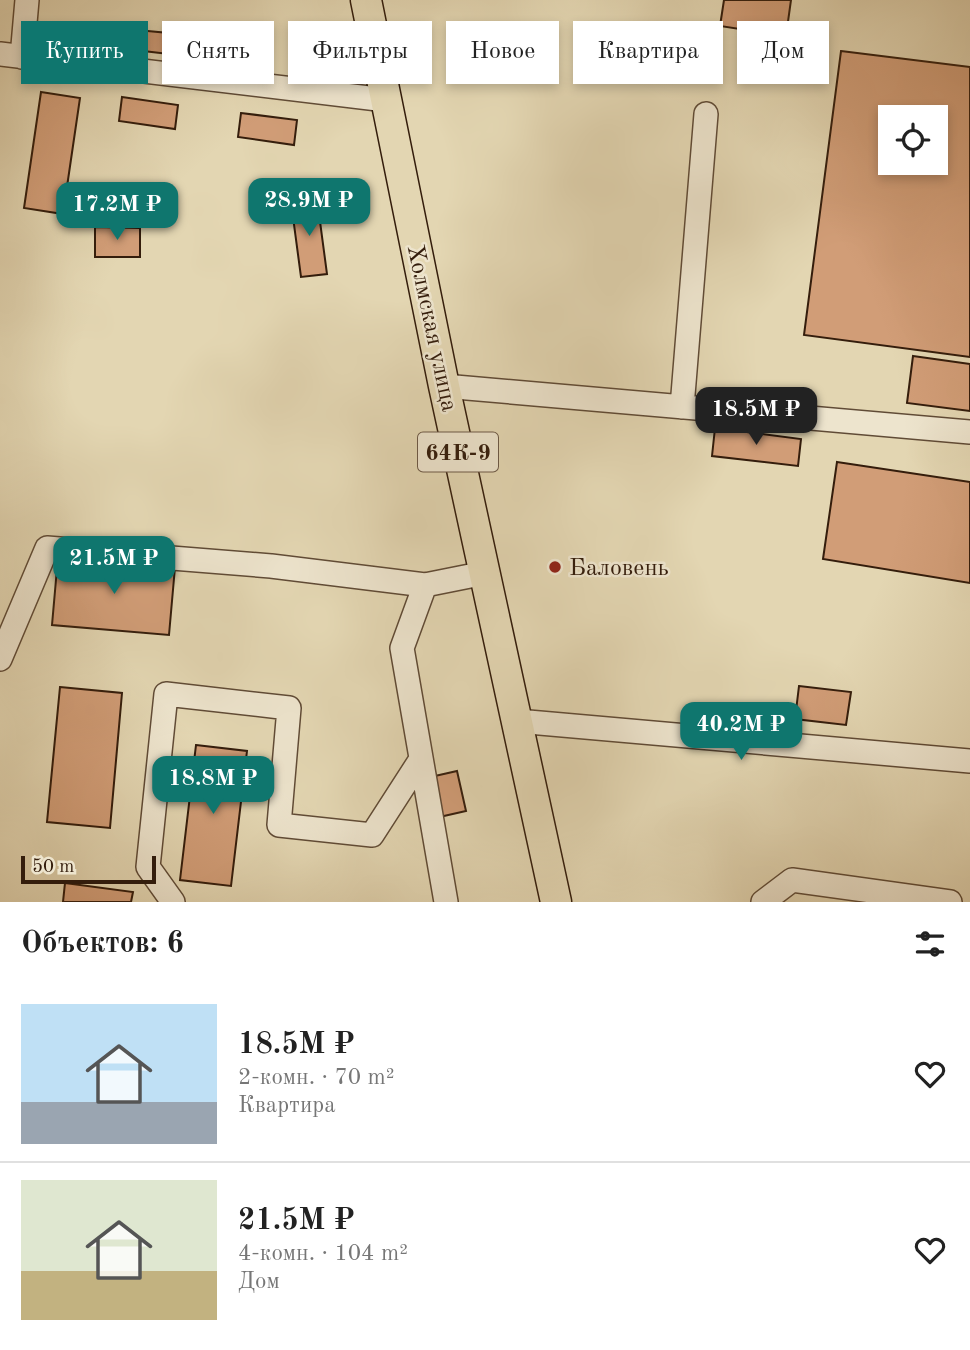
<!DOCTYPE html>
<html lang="ru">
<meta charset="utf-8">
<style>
:root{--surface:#fff;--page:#f6f6f6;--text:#222;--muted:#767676;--line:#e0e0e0;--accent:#0f766e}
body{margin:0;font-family:"Old Standard TT",serif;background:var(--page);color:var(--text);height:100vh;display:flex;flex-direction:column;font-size:26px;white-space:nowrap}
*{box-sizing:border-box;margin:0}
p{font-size:23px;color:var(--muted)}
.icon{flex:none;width:38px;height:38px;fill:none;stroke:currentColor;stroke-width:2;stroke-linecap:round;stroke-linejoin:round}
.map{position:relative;height:902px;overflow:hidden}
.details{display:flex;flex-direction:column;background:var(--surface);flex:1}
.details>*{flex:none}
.hud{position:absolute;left:21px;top:21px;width:929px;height:63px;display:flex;gap:14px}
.controls{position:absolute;left:878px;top:105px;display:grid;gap:14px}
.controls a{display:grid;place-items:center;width:70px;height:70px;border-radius:0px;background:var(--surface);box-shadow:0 4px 10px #0003;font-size:35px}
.scale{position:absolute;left:21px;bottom:18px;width:135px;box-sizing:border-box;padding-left:7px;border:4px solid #341d0c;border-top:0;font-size:19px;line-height:24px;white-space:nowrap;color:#341d0c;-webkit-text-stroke:5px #ede4cd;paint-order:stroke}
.price{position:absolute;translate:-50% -60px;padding:0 16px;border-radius:14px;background:var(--accent);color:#fff;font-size:23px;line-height:46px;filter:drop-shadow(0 2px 4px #0008)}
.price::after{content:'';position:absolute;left:50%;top:42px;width:21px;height:16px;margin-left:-10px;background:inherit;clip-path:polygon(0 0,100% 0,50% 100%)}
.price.active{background:#222;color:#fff}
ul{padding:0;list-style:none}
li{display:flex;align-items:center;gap:21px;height:175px;padding:0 21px}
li+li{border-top:2px solid var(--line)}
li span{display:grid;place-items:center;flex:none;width:196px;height:140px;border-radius:0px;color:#555}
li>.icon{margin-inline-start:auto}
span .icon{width:84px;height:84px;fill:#fffc;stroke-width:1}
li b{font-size:30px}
h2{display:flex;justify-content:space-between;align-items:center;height:84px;padding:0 21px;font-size:30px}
.chip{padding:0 24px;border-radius:0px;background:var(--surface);box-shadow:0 4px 10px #0003;font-size:24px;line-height:63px}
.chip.active{background:var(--accent);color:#fff}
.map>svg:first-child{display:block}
</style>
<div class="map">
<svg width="970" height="902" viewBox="0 0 970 902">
<rect width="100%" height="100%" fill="#e3d6b2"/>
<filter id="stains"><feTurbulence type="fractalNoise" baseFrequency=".00286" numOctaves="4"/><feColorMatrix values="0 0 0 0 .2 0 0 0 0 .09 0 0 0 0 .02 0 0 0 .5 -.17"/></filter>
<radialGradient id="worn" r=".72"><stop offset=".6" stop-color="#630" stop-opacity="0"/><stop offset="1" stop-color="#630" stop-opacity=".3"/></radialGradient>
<!-- building -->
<path fill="#d19d77" stroke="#341d0c" stroke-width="2" fill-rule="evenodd" d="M 724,0 L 791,0 L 786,36 L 720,26 Z
M 38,23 L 80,27 L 78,47 L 36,44 Z
M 137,30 L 179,34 L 177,55 L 135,50 Z
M 841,51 L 970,67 L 970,357 L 804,335 ZM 891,117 L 936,117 L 936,163 L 891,163 Z
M 41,92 L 80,98 L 63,214 L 24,208 Z
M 122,97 L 178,105 L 175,129 L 119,121 Z
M 241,113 L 297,120 L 294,145 L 238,137 Z
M 317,199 L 327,274 L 301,277 L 291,202 Z
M 95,227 L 140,228 L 140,257 L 95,257 Z
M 913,356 L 970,364 L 970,411 L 907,403 Z
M 715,428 L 801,439 L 798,466 L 712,456 Z
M 837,462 L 970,482 L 970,583 L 823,559 Z
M 58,557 L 175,567 L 169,635 L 52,625 Z
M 799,686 L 851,692 L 846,725 L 795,719 Z
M 60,687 L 122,693 L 110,828 L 47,822 Z
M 196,745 L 247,751 L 231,886 L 180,880 Z
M 457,771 L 466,811 L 435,818 L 426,778 Z
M 65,883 L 133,892 L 131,902 L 63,902 Z"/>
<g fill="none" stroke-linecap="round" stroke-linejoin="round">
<defs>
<path id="minor" d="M 0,54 L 386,100
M 22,57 L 27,0
M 444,386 L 970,432
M 682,407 L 706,114
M 425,585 L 485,573
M 0,659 L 47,548 L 271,566 L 425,585 L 402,648 L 446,902
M 517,721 L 970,761
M 173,902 L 148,867 L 166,694 L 289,708 L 279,825 L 372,835 L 421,759
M 763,902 L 792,880 L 950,902"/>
<path id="major" d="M 366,0 L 444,386 L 556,902"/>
</defs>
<!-- minor casing -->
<use href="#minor" stroke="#604b36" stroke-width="26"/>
<!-- major casing -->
<use href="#major" stroke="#341d0c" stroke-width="33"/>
<!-- minor -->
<use href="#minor" stroke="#ede4cd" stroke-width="23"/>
<!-- major -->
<use href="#major" stroke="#e3d6b2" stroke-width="30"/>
</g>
<!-- markers -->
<circle fill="#8f2418" stroke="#ede4cd" stroke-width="2.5" cx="555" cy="567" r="7"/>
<g text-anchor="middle" stroke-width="5" stroke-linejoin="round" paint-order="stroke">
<!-- shield labels -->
<rect fill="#ede4cd" stroke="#6c5946" stroke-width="2" x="418" y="432.5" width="80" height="39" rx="5"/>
<g font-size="23" font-weight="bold" fill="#341d0c">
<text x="458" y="460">64К-9</text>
</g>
<!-- street labels -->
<g font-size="24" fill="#341d0c" stroke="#ede4cd">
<text transform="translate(433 328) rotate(78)" y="8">Холмская улица</text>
</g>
<!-- poi labels -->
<g font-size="24" fill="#341d0c" stroke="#ede4cd" text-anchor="start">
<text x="569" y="575">Баловень</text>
</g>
</g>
<rect width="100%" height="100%" filter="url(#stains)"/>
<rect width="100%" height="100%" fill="url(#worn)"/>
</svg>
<div class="controls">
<a><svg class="icon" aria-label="locate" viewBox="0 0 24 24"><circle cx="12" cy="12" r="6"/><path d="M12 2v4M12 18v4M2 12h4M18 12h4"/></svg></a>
</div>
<div class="scale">50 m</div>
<b class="price" style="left:309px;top:238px">28.9M ₽</b>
<b class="price" style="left:117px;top:242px">17.2M ₽</b>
<b class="price active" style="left:756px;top:447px">18.5M ₽</b>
<b class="price" style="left:114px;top:596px">21.5M ₽</b>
<b class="price" style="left:741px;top:762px">40.2M ₽</b>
<b class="price" style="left:213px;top:816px">18.8M ₽</b>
<div class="hud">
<a class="chip active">Купить</a>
<a class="chip">Снять</a>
<a class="chip">Фильтры</a>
<a class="chip">Новое</a>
<a class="chip">Квартира</a>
<a class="chip">Дом</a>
</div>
</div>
<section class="details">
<h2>Объектов: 6<svg class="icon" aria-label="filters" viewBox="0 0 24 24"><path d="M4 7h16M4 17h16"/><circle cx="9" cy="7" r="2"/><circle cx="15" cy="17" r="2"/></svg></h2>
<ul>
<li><span style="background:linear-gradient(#bfe0f5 70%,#9aa5b1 0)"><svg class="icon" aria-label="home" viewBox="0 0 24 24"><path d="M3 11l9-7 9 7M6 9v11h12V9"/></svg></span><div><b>18.5M ₽</b><p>2-комн. · 70 m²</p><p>Квартира</p></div><svg class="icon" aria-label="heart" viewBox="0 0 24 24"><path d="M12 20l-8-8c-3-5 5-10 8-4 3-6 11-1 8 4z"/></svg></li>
<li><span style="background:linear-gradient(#dfe7d0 65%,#c2b280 0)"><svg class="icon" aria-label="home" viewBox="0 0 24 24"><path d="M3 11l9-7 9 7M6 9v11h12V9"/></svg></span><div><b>21.5M ₽</b><p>4-комн. · 104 m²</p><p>Дом</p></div><svg class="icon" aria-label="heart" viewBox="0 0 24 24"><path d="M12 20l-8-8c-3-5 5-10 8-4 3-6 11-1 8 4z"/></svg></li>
</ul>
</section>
